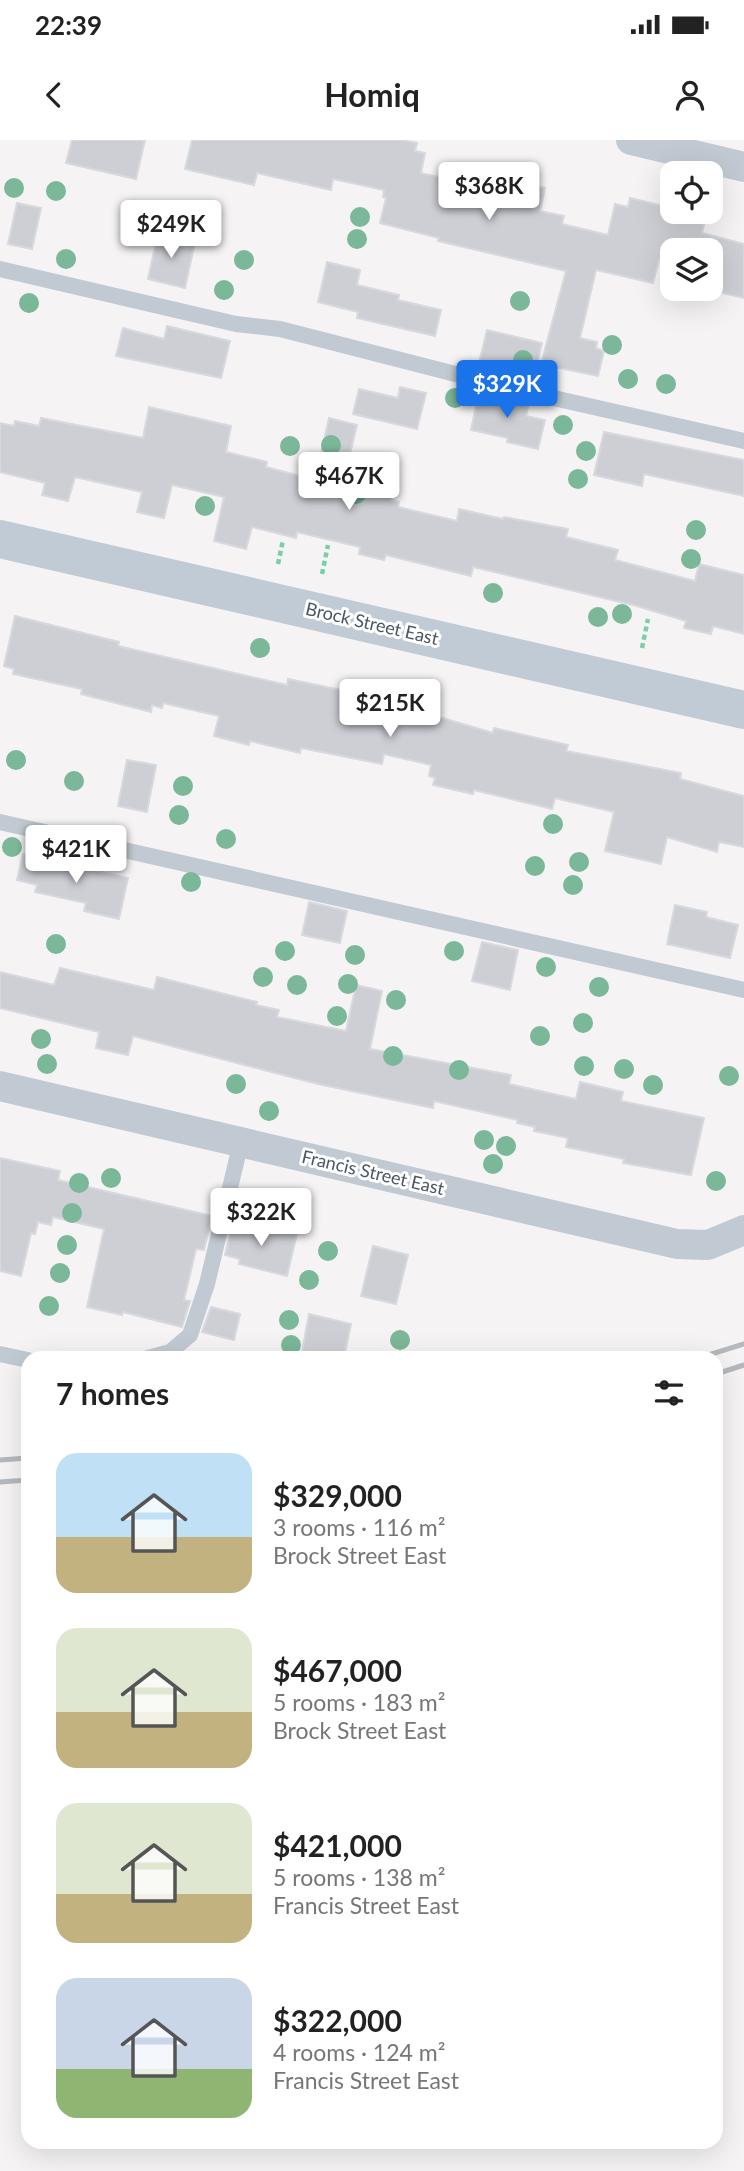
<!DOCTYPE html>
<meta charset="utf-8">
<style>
:root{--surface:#fff;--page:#f2f2f2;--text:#222;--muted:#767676;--accent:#1a73e8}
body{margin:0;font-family:Lato,sans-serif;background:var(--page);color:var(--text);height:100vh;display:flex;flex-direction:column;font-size:26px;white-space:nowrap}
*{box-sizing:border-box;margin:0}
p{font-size:23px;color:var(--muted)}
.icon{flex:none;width:38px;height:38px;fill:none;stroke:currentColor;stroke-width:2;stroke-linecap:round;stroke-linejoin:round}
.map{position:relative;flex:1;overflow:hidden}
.drawer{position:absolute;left:21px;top:1211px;width:702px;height:798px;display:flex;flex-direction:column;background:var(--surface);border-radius:21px;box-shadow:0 7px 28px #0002}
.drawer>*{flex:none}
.buttons{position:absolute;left:660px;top:21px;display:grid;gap:14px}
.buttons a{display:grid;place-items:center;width:63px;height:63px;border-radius:14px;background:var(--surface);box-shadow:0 7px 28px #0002;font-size:35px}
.price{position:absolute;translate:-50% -60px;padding:0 16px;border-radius:7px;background:#fff;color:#222;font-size:23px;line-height:46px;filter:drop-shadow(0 2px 4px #0008)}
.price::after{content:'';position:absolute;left:50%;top:42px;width:21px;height:16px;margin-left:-10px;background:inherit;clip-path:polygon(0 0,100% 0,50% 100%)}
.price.current{background:var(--accent);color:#fff}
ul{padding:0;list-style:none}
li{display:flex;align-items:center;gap:21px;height:175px;padding:0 35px}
li span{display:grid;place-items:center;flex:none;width:196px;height:140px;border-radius:21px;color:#555}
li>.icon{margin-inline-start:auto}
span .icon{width:84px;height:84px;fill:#fffc;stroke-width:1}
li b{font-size:30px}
h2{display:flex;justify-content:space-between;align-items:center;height:84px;padding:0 35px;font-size:30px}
.status{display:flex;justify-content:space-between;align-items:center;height:49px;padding:0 35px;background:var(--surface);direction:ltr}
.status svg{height:19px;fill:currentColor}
header{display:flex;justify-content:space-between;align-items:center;height:91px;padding:0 35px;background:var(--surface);font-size:32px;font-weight:700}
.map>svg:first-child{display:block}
</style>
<div class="status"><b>22:39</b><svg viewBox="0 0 49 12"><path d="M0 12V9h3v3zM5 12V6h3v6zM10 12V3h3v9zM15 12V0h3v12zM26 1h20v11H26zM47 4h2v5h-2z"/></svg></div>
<header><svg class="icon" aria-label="back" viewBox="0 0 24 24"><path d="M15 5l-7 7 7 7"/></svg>Homiq<svg class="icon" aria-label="person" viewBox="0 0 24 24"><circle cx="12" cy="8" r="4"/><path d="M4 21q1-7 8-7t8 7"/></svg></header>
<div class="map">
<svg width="744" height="2031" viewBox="0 0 744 2031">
<rect width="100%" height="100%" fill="#f5f3f3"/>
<!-- building -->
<path fill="#cdcfd5" stroke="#d7d9de" stroke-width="2" d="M 72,0 L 145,0 L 136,39 L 66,23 Z
M 192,0 L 403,0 L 417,3 L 415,11 L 425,13 L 421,33 L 510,53 L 513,41 L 545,48 L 540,71 L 564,76 L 562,84 L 608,95 L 615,64 L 628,67 L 630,58 L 672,68 L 672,72 L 691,72 L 690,78 L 705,80 L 702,93 L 744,104 L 744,158 L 706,149 L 710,149 L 710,110 L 672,110 L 672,122 L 659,120 L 653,143 L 596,130 L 580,198 L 597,202 L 596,208 L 604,211 L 598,236 L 541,224 L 566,131 L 438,101 L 439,98 L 380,83 L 386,58 L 383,57 L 384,50 L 333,39 L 331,50 L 257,33 L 254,45 L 185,29 Z
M 17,63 L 41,68 L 32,109 L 8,104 Z
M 158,93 L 195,102 L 185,148 L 148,139 Z
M 327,122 L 360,130 L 357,145 L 399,155 L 398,160 L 441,170 L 435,196 L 357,178 L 358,172 L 318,162 Z
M 167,186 L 230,201 L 221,238 L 116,216 L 123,188 L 164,199 Z
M 487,190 L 542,203 L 533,243 L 483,230 L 485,224 L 479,223 Z
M 400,247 L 426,253 L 417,289 L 353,274 L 359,249 L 398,258 Z
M 479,251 L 529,263 L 526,276 L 545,280 L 538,309 L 507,302 L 508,298 L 471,290 Z
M 149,267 L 231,286 L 226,312 L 267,322 L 266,327 L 315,340 L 329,278 L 357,285 L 343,343 L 392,353 L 391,360 L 399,362 L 398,367 L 457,381 L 459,369 L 503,379 L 504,377 L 568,389 L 566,397 L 618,410 L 615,420 L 695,441 L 699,424 L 744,435 L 744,494 L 713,486 L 711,494 L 684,488 L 686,481 L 637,466 L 473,427 L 471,436 L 386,415 L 384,420 L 359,414 L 360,407 L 297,392 L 296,398 L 252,387 L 246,409 L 214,401 L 224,357 L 172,345 L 164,378 L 137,372 L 142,352 L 75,337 L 68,361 L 42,355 L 45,343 L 0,332 L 0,283 L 14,286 L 15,281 L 39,286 L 41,278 L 143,298 Z
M 604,292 L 744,320 L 744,356 L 644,334 L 642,346 L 594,335 Z
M 15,476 L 119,502 L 118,506 L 217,529 L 287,545 L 288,539 L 365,555 L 493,593 L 494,588 L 568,605 L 566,611 L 681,633 L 680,639 L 744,656 L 744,707 L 719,702 L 717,712 L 667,697 L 661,724 L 605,711 L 614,672 L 555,658 L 552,669 L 474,650 L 473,654 L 433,645 L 435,638 L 429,636 L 431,625 L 384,614 L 382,624 L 301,608 L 300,613 L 250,601 L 249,605 L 214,596 L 219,576 L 163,563 L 162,568 L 152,565 L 151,572 L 81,554 L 82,549 L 13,534 L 14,529 L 4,526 Z
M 127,620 L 156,625 L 147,672 L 118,666 Z
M 23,714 L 128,738 L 119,779 L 84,771 L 86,763 L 35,752 L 37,745 L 17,740 Z
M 309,762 L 347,771 L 340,803 L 302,795 Z
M 675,765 L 707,772 L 706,777 L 738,785 L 730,818 L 667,804 Z
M 482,802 L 518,810 L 510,850 L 472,841 Z
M 60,828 L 154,850 L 157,837 L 257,862 L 256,865 L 279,870 L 277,877 L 346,891 L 356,845 L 382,851 L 370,909 L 511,935 L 509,944 L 576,959 L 580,942 L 623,952 L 621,961 L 704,978 L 691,1035 L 623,1023 L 624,1019 L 566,1007 L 568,998 L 534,991 L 535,987 L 517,983 L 518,980 L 434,961 L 433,968 L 318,944 L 133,896 L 128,915 L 96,908 L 99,892 L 0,868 L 0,832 L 54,845 Z
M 0,1018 L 60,1031 L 58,1040 L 212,1076 L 204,1110 L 196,1109 L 184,1160 L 190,1161 L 182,1187 L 123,1172 L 122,1175 L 87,1167 L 104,1089 L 53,1077 L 51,1085 L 38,1082 L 35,1094 L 31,1093 L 21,1136 L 0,1131 Z
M 233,1081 L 297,1094 L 287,1136 L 239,1124 L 240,1119 L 225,1115 Z
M 373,1106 L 408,1115 L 396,1164 L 361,1156 Z
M 211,1167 L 240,1174 L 234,1200 L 202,1192 Z
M 309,1174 L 351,1184 L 344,1218 L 301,1218 Z"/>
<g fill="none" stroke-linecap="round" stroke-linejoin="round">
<!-- path -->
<path stroke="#7ad0a6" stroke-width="4.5" stroke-dasharray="5 3.5" stroke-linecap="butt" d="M 278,424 L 283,400
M 322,434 L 328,405
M 642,508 L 648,479"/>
<!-- lane -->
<path stroke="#c1cad2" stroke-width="16" d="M 0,129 L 236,184 L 280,189 L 518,250 L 744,301
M 0,682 L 744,850
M 0,1214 L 28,1220
M 148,1218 L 170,1212 L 190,1195 L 207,1144 L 241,1002"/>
<!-- street -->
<path stroke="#c1cad2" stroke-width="30" d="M 631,0 L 744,27
M 0,946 L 677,1104 L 708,1105 L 744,1090"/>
<!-- secondary -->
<path stroke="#c1cbd6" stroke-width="38" d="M 0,399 L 744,570"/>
<!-- rail -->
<path stroke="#b5b8bd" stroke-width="5" d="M 699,1218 L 744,1204
M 716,1234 L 744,1225
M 0,1320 L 28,1318
M 0,1342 L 28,1340"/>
</g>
<!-- trees -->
<g fill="#7bb799">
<circle cx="14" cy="48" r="10"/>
<circle cx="56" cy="51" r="10"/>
<circle cx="360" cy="77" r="10"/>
<circle cx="191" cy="89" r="10"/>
<circle cx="357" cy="99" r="10"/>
<circle cx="66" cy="119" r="10"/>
<circle cx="244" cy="120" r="10"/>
<circle cx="224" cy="150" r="10"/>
<circle cx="520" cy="161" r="10"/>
<circle cx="29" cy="163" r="10"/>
<circle cx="612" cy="205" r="10"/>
<circle cx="523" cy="220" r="10"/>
<circle cx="628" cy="239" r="10"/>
<circle cx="666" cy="244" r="10"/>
<circle cx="455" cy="258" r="10"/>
<circle cx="563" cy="285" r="10"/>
<circle cx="331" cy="305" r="10"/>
<circle cx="290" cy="306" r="10"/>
<circle cx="586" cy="311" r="10"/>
<circle cx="356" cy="325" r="10"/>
<circle cx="578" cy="339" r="10"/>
<circle cx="356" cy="354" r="10"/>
<circle cx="205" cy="366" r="10"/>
<circle cx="696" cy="390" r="10"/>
<circle cx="691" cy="419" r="10"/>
<circle cx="493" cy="453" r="10"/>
<circle cx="622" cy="474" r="10"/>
<circle cx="598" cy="477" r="10"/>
<circle cx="260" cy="508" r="10"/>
<circle cx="16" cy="620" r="10"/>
<circle cx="74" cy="641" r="10"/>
<circle cx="183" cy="646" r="10"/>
<circle cx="179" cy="675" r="10"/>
<circle cx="553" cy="684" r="10"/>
<circle cx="226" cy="699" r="10"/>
<circle cx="12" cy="707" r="10"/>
<circle cx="579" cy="722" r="10"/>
<circle cx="535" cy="726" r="10"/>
<circle cx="191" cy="742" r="10"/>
<circle cx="573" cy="745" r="10"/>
<circle cx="56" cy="804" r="10"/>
<circle cx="285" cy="811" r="10"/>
<circle cx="454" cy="811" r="10"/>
<circle cx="355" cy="815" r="10"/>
<circle cx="546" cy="827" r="10"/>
<circle cx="263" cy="837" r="10"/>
<circle cx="348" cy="844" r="10"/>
<circle cx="297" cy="845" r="10"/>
<circle cx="599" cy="847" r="10"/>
<circle cx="396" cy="860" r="10"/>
<circle cx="337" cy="876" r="10"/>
<circle cx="583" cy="883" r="10"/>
<circle cx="540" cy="896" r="10"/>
<circle cx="41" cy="899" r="10"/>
<circle cx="393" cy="916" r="10"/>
<circle cx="47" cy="924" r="10"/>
<circle cx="584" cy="926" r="10"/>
<circle cx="624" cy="929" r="10"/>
<circle cx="459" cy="930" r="10"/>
<circle cx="729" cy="936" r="10"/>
<circle cx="236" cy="944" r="10"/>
<circle cx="653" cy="945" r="10"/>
<circle cx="269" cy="971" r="10"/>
<circle cx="484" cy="1000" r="10"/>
<circle cx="506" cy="1006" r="10"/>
<circle cx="493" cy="1024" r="10"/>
<circle cx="111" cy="1038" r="10"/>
<circle cx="716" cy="1041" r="10"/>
<circle cx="79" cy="1043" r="10"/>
<circle cx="72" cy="1073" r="10"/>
<circle cx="293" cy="1082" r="10"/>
<circle cx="67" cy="1105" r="10"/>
<circle cx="328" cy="1111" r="10"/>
<circle cx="60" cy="1133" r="10"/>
<circle cx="309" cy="1140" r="10"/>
<circle cx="49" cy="1166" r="10"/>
<circle cx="289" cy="1180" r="10"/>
<circle cx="400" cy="1200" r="10"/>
<circle cx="291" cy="1205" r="10"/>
</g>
<g text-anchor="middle" stroke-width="6" stroke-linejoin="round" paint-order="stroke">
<!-- street labels -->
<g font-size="18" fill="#4a5661" stroke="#fff">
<text transform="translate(372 484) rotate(13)" y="6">Brock Street East</text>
<text transform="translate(373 1033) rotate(13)" y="6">Francis Street East</text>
</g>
</g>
</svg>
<div class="buttons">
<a><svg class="icon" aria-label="locate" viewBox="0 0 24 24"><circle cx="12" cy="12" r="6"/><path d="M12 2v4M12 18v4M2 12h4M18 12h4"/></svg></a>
<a><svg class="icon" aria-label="layers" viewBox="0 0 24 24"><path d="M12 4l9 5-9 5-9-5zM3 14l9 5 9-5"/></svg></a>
</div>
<b class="price" style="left:489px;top:82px">$368K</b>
<b class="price" style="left:171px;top:120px">$249K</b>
<b class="price current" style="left:507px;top:280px">$329K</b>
<b class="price" style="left:349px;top:372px">$467K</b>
<b class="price" style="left:390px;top:599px">$215K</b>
<b class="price" style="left:76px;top:745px">$421K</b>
<b class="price" style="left:261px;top:1108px">$322K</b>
<section class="drawer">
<h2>7 homes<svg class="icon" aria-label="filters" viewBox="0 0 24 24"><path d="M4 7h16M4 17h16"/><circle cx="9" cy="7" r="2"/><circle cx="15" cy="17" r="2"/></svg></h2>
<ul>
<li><span style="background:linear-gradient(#bfe0f5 60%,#c2b280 0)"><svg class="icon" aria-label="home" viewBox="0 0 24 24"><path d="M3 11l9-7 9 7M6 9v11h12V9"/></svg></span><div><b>$329,000</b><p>3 rooms · 116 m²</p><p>Brock Street East</p></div></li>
<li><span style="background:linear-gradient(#dfe7d0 60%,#c2b280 0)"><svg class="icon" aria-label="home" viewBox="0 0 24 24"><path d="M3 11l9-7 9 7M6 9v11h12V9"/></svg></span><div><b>$467,000</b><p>5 rooms · 183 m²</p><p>Brock Street East</p></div></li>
<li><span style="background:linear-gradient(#dfe7d0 65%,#c2b280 0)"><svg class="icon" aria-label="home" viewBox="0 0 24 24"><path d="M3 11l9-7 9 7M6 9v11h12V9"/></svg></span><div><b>$421,000</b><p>5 rooms · 138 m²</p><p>Francis Street East</p></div></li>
<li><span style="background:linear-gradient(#c9d6e8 65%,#8fb573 0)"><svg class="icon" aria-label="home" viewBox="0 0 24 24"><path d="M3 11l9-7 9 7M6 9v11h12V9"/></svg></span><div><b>$322,000</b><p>4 rooms · 124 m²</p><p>Francis Street East</p></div></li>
</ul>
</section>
</div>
